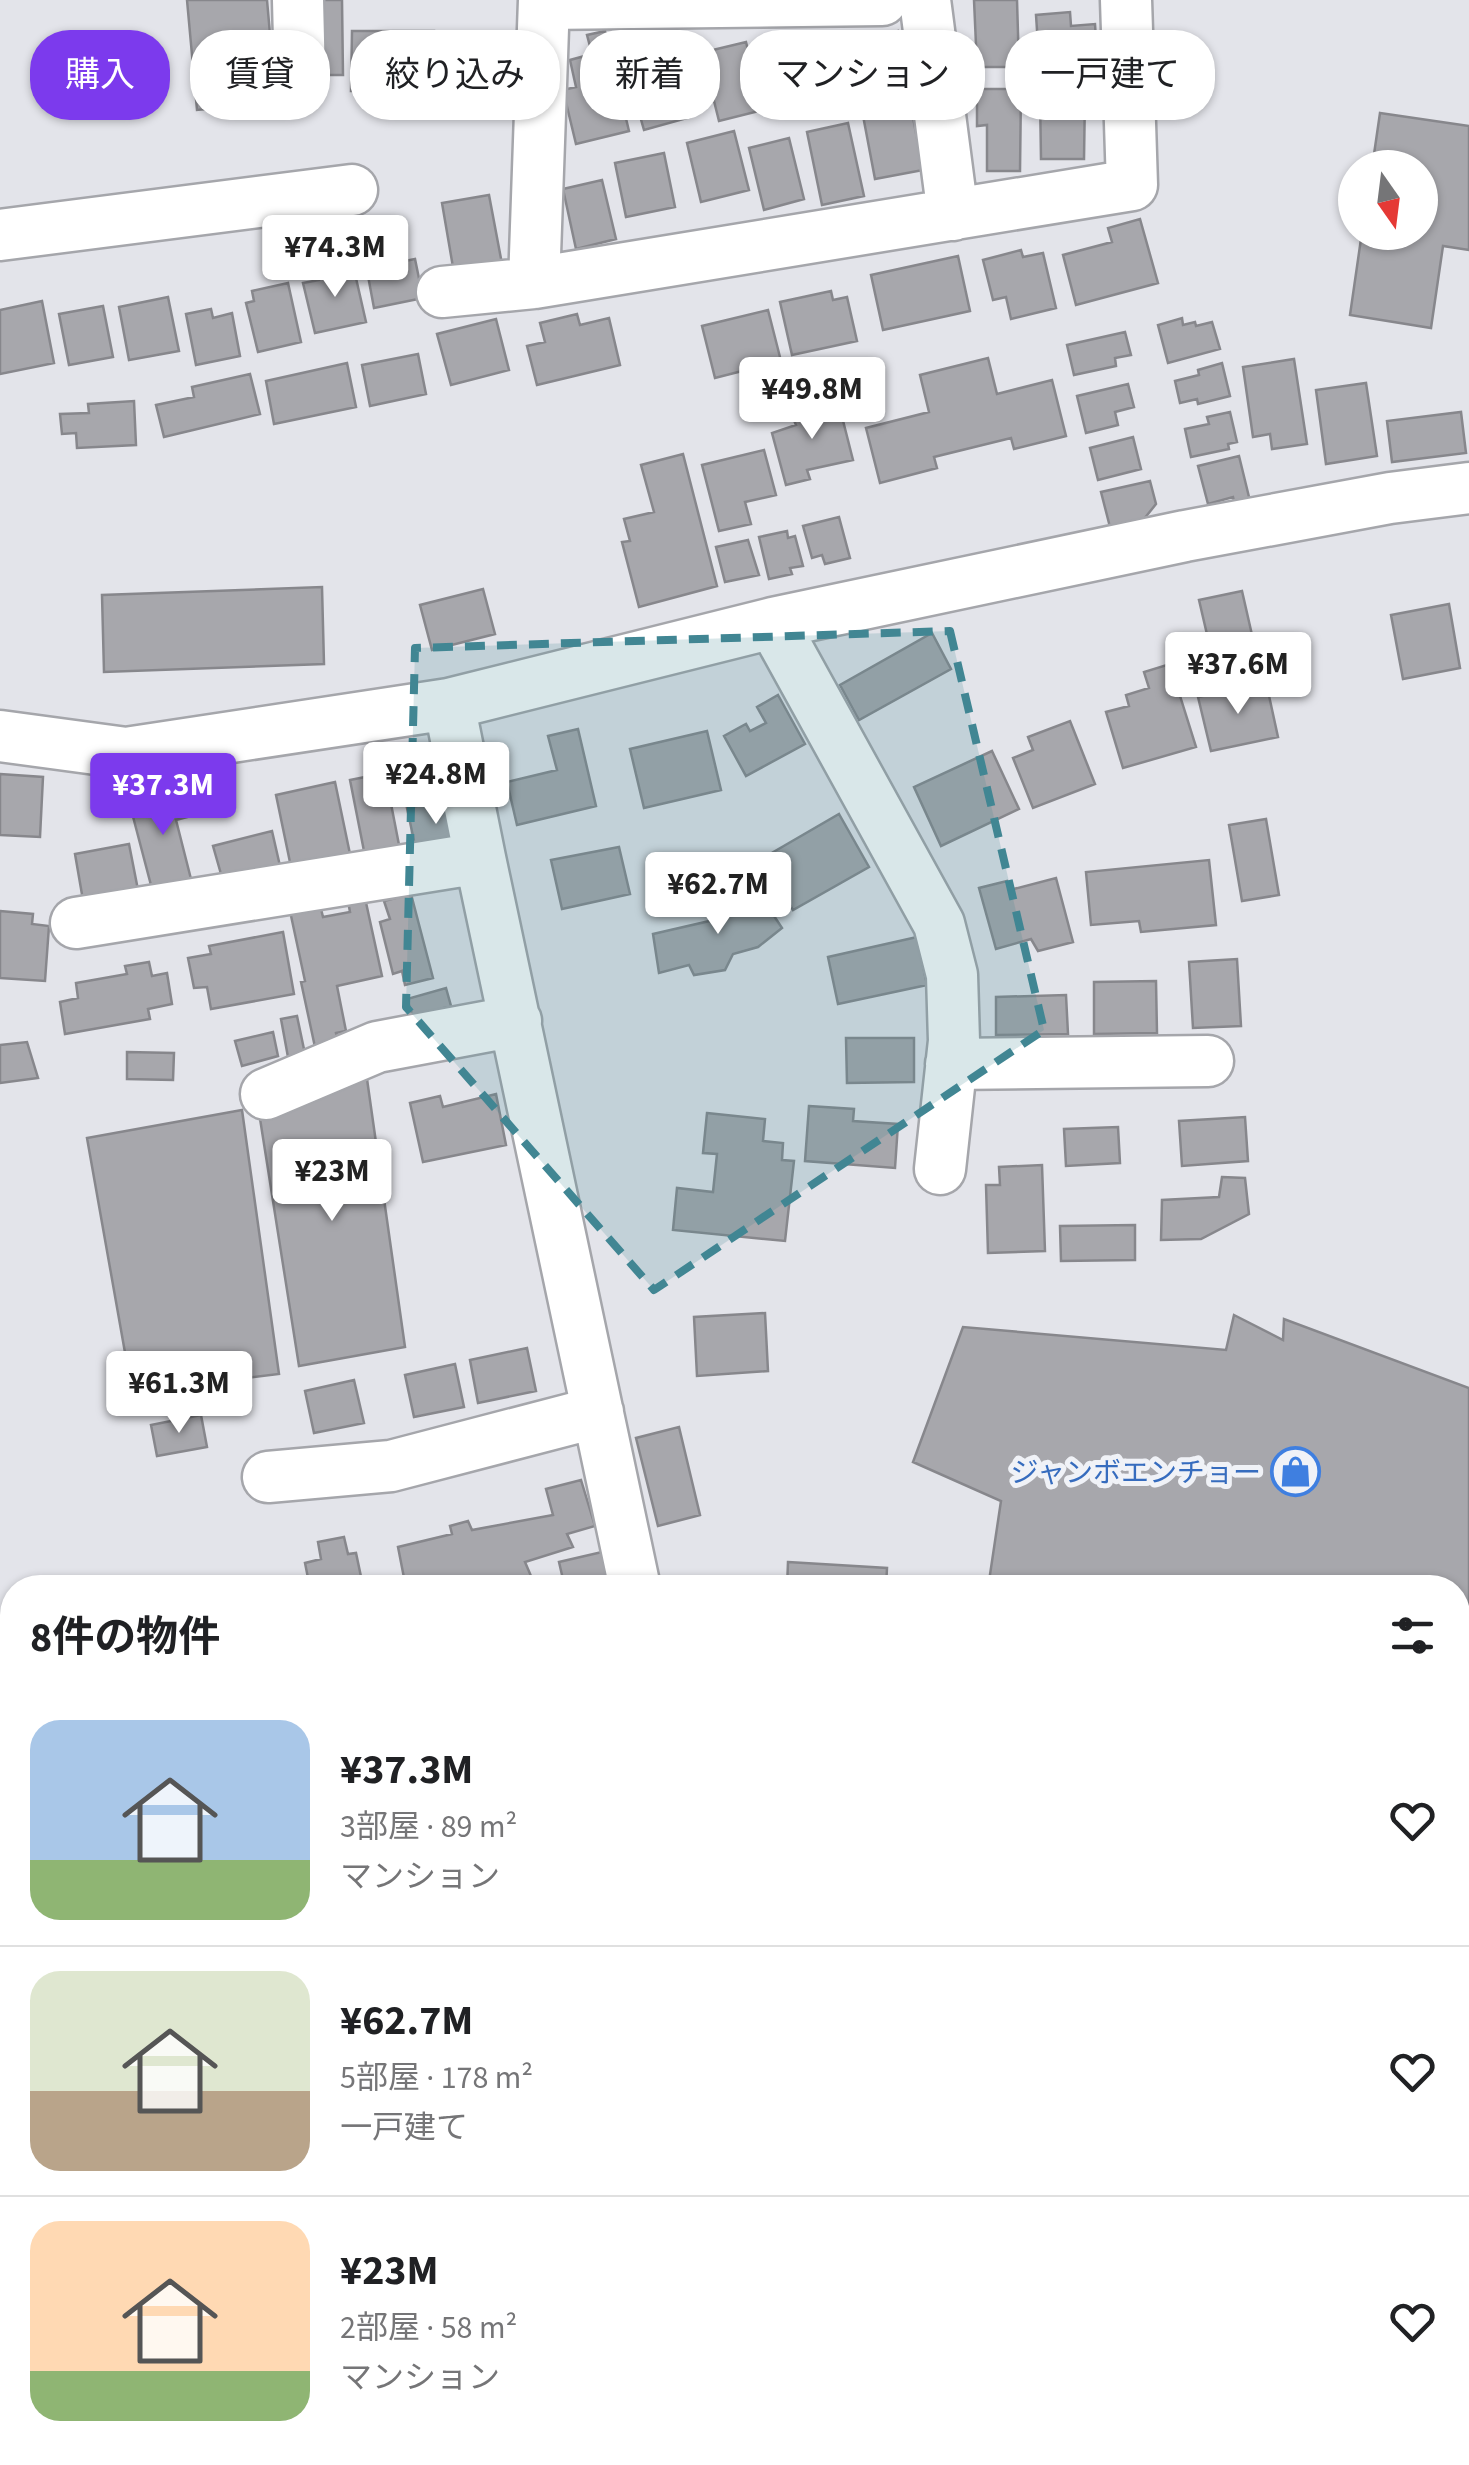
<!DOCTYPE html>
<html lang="ja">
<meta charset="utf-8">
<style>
:root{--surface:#fff;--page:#f2f2f2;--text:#202124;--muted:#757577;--line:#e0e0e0;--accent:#7c3aed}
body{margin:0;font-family:"Source Sans 3","Noto Sans JP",sans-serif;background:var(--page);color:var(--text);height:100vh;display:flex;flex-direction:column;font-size:38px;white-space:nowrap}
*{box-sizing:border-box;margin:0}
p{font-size:32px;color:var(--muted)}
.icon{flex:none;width:55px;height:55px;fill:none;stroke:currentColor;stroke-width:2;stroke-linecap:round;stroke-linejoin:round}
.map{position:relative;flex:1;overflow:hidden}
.drawer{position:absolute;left:0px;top:1575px;width:1470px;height:890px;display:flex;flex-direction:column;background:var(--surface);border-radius:40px 40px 0 0;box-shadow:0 2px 8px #0004}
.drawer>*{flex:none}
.banner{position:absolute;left:30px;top:30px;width:1410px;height:90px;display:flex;gap:20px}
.needle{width:65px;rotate:166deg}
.buttons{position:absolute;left:1338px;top:150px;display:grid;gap:20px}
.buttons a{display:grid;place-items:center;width:100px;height:100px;border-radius:50%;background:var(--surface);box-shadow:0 2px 8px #0004;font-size:50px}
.price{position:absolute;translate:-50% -85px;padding:0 22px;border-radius:10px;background:#fff;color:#222;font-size:32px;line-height:65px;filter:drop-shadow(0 2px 5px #0008)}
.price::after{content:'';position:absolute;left:50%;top:60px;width:30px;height:22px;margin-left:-15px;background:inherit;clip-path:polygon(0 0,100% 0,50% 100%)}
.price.selected{background:var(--accent);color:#fff}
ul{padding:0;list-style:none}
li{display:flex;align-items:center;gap:30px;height:250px;padding:0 30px}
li+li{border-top:2px solid var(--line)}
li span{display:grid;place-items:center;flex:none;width:280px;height:200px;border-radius:30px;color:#555}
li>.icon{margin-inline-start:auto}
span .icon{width:120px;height:120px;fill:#fffc;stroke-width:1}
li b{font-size:42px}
h2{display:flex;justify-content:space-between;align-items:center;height:120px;padding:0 30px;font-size:42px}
.chip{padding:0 35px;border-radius:40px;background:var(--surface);box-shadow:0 2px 8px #0004;font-size:35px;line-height:90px}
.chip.selected{background:var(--accent);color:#fff}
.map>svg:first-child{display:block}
</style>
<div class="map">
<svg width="1469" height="2465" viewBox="0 0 1469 2465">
<rect width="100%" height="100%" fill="#e3e4ea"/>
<!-- building -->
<path fill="#a7a7ac" stroke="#87878c" stroke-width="2.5" d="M 187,0 L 267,0 L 276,103 L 197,110 Z
M 316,0 L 342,0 L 343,75 L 316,75 Z
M 974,0 L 1017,0 L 1019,67 L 977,67 Z
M 1070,12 L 1071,26 L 1095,24 L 1098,71 L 1040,75 L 1036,15 Z
M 352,31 L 434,31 L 433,91 L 351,91 Z
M 605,31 L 629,131 L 576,144 L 563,90 L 576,87 L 570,60 L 592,54 L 587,35 Z
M 898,31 L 910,78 L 851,93 L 838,46 Z
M 470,33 L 507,38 L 497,114 L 458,108 Z
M 746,42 L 763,110 L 719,121 L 714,101 L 700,105 L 688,56 Z
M 822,48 L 833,99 L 777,111 L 766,61 Z
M 675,61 L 691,117 L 644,130 L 628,74 Z
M 977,89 L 1021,89 L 1020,171 L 987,171 L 987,125 L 977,126 Z
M 1085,94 L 1084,159 L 1041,159 L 1040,96 Z
M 909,96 L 923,170 L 875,179 L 861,105 Z
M 1380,113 L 1469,126 L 1469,250 L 1443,246 L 1431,328 L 1350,315 L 1362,232 L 1420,232 L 1420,168 L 1372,168 Z
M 848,123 L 864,196 L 822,205 L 807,132 Z
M 734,131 L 749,190 L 701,202 L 687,143 Z
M 789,138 L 804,199 L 764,210 L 749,148 Z
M 664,153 L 675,207 L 626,217 L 615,163 Z
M 602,180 L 616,239 L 576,249 L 563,189 Z
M 489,195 L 502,264 L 454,273 L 442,203 Z
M 1140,219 L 1158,283 L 1076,305 L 1063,255 L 1112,242 L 1108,228 Z
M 397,243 L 400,262 L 415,259 L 423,298 L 374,308 L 363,249 Z
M 1021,250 L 1023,257 L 1043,253 L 1056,308 L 1011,319 L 1006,297 L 993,300 L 983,260 Z
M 958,256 L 970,311 L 883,330 L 871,275 Z
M 353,265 L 366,322 L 315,333 L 303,283 L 319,280 L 318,273 Z
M 288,283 L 301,342 L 258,352 L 246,303 L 254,301 L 252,291 Z
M 831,291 L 833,300 L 847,297 L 857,341 L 792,355 L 780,302 Z
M 168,297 L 179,351 L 129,360 L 119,307 Z
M 42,301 L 54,363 L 0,374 L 0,310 Z
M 103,306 L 113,357 L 69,365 L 59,314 Z
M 211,309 L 213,318 L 232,313 L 240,356 L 196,365 L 186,314 Z
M 768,310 L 781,361 L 715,378 L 702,326 Z
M 577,314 L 580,325 L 609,318 L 620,365 L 537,385 L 527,346 L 545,342 L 540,323 Z
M 1182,318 L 1183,325 L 1195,322 L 1196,326 L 1212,322 L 1220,349 L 1168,363 L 1158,325 Z
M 496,319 L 509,370 L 451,385 L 437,334 Z
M 1125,332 L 1131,355 L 1115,358 L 1116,366 L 1074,375 L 1067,345 Z
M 418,354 L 426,394 L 370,406 L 362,365 Z
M 988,358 L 997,394 L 1052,380 L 1066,436 L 1014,449 L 1011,438 L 934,457 L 937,468 L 880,483 L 866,428 L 929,412 L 920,375 Z
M 1294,359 L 1307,444 L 1272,449 L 1270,434 L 1253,437 L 1243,367 Z
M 347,363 L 356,407 L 274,424 L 266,381 Z
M 1222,363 L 1230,396 L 1198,404 L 1197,399 L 1180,403 L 1175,381 L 1199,375 L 1198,370 Z
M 250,374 L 260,414 L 164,437 L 156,405 L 194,397 L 192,387 Z
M 1366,383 L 1377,456 L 1326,464 L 1316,390 Z
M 1128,384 L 1134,407 L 1115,412 L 1118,425 L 1086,433 L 1077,396 Z
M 134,401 L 136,445 L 77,448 L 76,433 L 62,434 L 60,414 L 89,413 L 88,404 Z
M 838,401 L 853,460 L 807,470 L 810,479 L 786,485 L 772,433 L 796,425 L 791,413 Z
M 1230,412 L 1237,442 L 1228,444 L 1229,449 L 1191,457 L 1185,429 L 1209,424 L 1207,417 Z
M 1461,412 L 1466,453 L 1392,462 L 1387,421 Z
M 1133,437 L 1141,469 L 1098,480 L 1090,448 Z
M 764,450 L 776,495 L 745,502 L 751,524 L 719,531 L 702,465 Z
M 683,454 L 717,586 L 639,607 L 622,542 L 630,541 L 624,519 L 654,512 L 641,465 Z
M 1239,456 L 1250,501 L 1235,505 L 1233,497 L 1208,504 L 1198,466 Z
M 1150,481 L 1156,504 L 1144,519 L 1110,527 L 1101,492 Z
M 839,517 L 850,558 L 825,564 L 822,555 L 812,558 L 803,526 Z
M 787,531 L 788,538 L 795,536 L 803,566 L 790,568 L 792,574 L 769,579 L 759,537 Z
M 748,540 L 759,575 L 725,582 L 716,547 Z
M 322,587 L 324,664 L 104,672 L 102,595 Z
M 483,589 L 495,634 L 432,650 L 420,605 Z
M 1242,591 L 1260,670 L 1207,682 L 1198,645 L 1209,643 L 1199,600 Z
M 1449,604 L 1460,668 L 1403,679 L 1391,615 Z
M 932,633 L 951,669 L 859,720 L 840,685 Z
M 1170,664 L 1196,747 L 1123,768 L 1106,712 L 1129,706 L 1126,695 L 1149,688 L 1144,672 Z
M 1266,682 L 1278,737 L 1211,751 L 1198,697 Z
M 778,695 L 805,744 L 746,776 L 724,736 L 746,724 L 750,731 L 766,723 L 757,707 Z
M 1070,721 L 1095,784 L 1033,808 L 1013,758 L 1033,750 L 1028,737 Z
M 578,729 L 596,806 L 517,825 L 507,782 L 557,770 L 548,736 Z
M 707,731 L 721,790 L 644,808 L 630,749 Z
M 422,746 L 431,791 L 407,795 L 398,752 Z
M 992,751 L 1019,809 L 941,846 L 914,787 Z
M 385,773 L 400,850 L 365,856 L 350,780 Z
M 0,774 L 43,777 L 40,837 L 0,835 Z
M 335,782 L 350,854 L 291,867 L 276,795 Z
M 180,787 L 187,817 L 176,820 L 191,879 L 152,889 L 131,809 L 150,804 L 148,796 Z
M 455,798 L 465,846 L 417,855 L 407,808 Z
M 839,814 L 869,867 L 793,910 L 763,858 Z
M 1266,819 L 1279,895 L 1242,901 L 1229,825 Z
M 272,831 L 280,866 L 223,881 L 213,846 Z
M 129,844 L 139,895 L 84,906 L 75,854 Z
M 619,847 L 630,894 L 562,909 L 551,860 Z
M 1209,860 L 1216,925 L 1141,932 L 1139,921 L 1091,925 L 1086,872 Z
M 1056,878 L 1073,942 L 1038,951 L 1031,939 L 996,949 L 979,888 L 1007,881 L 1010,890 Z
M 753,884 L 782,928 L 758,947 L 733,954 L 725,970 L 694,975 L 689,965 L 659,973 L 653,934 L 718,919 Z
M 411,894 L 433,978 L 405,985 L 402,971 L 393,974 L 380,922 L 390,919 L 384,901 Z
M 365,898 L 382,976 L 337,986 L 346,1031 L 336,1033 L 338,1042 L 315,1047 L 301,982 L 305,981 L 290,911 L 320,905 L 323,917 L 350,912 L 348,901 Z
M 0,911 L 33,914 L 32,924 L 49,926 L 45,981 L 0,978 Z
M 283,932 L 294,994 L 211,1009 L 207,987 L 194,988 L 188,958 L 211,954 L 209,946 Z
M 917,937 L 927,985 L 838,1004 L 828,957 Z
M 1237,959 L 1241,1026 L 1193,1028 L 1189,962 Z
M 149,962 L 152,976 L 167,973 L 172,1004 L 148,1009 L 150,1019 L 65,1034 L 60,1002 L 78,998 L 76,983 L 127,974 L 125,966 Z
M 1156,981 L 1157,1033 L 1094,1034 L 1094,982 Z
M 446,988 L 451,1006 L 413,1017 L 407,999 Z
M 1066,995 L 1068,1034 L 996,1035 L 996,997 Z
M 297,1016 L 305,1054 L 288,1057 L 281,1019 Z
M 273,1032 L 278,1056 L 242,1066 L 235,1041 Z
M 846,1038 L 914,1038 L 914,1082 L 847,1083 Z
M 27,1042 L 38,1078 L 0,1083 L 0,1045 Z
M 127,1052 L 174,1053 L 173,1080 L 127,1079 Z
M 367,1079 L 405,1347 L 299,1366 L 258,1106 Z
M 496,1094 L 506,1145 L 423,1162 L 410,1103 L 440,1096 L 443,1107 Z
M 809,1106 L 854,1109 L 853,1121 L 898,1124 L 895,1168 L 805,1161 Z
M 242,1110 L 279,1374 L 132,1392 L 87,1138 Z
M 707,1113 L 765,1119 L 763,1141 L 783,1143 L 782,1160 L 794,1161 L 785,1241 L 673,1230 L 677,1188 L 713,1192 L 717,1154 L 703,1153 Z
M 1245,1117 L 1248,1161 L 1182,1166 L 1179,1121 Z
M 1118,1127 L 1120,1163 L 1066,1166 L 1064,1129 Z
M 1042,1165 L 1045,1251 L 988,1253 L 986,1185 L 1000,1185 L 999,1167 Z
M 1222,1177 L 1245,1178 L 1249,1214 L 1201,1239 L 1161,1240 L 1162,1200 L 1219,1197 Z
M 1135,1225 L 1135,1260 L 1061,1261 L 1060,1226 Z
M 765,1313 L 768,1371 L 697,1376 L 694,1317 Z
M 1234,1315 L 1283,1340 L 1284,1319 L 1469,1388 L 1469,1739 L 1458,1739 L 1458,1588 L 988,1588 L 1001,1501 L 913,1462 L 963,1327 L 1226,1350 Z
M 527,1348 L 536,1391 L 478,1403 L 470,1360 Z
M 455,1364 L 464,1407 L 414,1417 L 405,1375 Z
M 354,1380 L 364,1423 L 314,1433 L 305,1391 Z
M 201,1415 L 207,1447 L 157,1456 L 151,1425 Z
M 679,1427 L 700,1515 L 658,1526 L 636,1438 Z
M 581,1480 L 595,1526 L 567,1534 L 573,1547 L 525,1562 L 531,1576 L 480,1588 L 406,1588 L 398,1547 L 452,1534 L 450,1526 L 468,1521 L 472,1530 L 553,1515 L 546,1489 Z
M 344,1537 L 348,1554 L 356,1553 L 363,1586 L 310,1588 L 305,1563 L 321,1559 L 318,1542 Z
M 602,1552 L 610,1588 L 565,1588 L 559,1562 Z
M 788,1562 L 887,1568 L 886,1588 L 787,1588 Z
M 1458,1830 L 1469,1830 L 1469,1896 L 1458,1895 Z
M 1460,2010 L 1469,2010 L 1469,2062 L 1460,2062 Z
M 11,2339 L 12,2404 L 0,2406 L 0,2340 Z
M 84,2452 L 159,2452 L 160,2465 L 85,2465 Z
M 913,2452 L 973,2452 L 973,2465 L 925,2465 L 925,2453 Z
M 990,2452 L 1037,2452 L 1037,2464 L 990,2465 Z
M 1067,2452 L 1150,2452 L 1150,2465 L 1067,2463 Z"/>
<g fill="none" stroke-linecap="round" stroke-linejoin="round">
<defs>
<path id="street" d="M 298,0 L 300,79
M 925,0 L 953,215
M 544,4 L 882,0
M 0,235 L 352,190
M 534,283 L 544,0
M 442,292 L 534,283 L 1132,185 L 1126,0
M 773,623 L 939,924 L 952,975 L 954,1041 L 940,1169
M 449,704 L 480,858 L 635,1588
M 0,736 L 126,753 L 449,704 L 773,623 L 1185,536 L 1390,498 L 1469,488
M 76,923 L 480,858
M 951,1064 L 1208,1061
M 266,1094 L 377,1047 L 516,1021
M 268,1477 L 391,1466 L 598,1412
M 1458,1926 L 1469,1926
M 0,2276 L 12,2275
M 484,2452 L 487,2465
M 1307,2452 L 1309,2465"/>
<path id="secondary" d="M 0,1931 L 12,1931
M 794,2452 L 796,2465"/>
</defs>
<!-- street casing -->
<use href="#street" stroke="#a5a6ab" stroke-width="55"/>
<!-- secondary casing -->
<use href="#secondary" stroke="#a5a6ab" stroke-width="60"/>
<!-- street -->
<use href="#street" stroke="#fff" stroke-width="50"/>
<!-- secondary -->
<use href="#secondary" stroke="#fff" stroke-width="55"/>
</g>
<!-- marked area -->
<path fill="#418693" fill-opacity="0.2" stroke="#418693" stroke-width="8" stroke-dasharray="20 12" stroke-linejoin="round" d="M 950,631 L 1044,1030 L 654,1290 L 406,1007 L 415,648 Z"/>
<!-- icons -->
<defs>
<symbol id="shop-ring" viewBox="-11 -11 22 22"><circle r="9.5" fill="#f0f2f7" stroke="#3f7fe0" stroke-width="1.5"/><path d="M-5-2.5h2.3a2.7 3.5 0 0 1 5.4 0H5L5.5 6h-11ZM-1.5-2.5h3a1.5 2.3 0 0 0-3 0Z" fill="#3f7fe0"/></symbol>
</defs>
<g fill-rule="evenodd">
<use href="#shop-ring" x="1268" y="1444" width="55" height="55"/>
</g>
<g text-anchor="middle" stroke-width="10" stroke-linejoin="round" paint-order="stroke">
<!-- shop labels -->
<g font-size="28" fill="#366cbe" stroke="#f0f2f7" text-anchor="end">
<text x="1261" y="1482">ジャンボエンチョー</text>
</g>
</g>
</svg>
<div class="buttons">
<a><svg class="needle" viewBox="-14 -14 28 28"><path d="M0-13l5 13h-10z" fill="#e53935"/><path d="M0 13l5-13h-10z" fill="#757577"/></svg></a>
</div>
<b class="price" style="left:335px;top:300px">¥74.3M</b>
<b class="price" style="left:812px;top:442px">¥49.8M</b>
<b class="price" style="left:1238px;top:717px">¥37.6M</b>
<b class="price" style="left:436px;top:827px">¥24.8M</b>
<b class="price selected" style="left:163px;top:838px">¥37.3M</b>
<b class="price" style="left:718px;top:937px">¥62.7M</b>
<b class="price" style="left:332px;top:1224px">¥23M</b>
<b class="price" style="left:179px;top:1436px">¥61.3M</b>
<div class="banner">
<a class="chip selected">購入</a>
<a class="chip">賃貸</a>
<a class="chip">絞り込み</a>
<a class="chip">新着</a>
<a class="chip">マンション</a>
<a class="chip">一戸建て</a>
</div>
<section class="drawer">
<h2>8件の物件<svg class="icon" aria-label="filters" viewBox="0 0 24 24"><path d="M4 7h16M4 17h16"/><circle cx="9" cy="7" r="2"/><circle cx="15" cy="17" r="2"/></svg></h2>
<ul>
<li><span style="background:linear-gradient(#a9c7e8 70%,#8fb573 0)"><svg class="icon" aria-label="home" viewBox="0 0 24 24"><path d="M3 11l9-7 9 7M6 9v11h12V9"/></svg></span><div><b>¥37.3M</b><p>3部屋 · 89 m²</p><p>マンション</p></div><svg class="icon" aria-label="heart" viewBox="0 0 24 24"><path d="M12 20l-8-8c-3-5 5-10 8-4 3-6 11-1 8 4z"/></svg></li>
<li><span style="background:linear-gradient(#dfe7d0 60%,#b9a48a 0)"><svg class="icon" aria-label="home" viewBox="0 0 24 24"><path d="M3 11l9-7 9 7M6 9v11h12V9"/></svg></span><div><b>¥62.7M</b><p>5部屋 · 178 m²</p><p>一戸建て</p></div><svg class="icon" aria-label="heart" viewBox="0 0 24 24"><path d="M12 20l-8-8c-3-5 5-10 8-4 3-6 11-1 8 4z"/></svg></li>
<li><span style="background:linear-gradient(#ffd9b3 75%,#8fb573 0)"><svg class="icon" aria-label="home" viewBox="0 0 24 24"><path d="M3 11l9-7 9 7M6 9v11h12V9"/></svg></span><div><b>¥23M</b><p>2部屋 · 58 m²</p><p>マンション</p></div><svg class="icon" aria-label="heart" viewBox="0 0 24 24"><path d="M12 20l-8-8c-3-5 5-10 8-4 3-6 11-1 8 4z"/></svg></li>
</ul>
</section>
</div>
